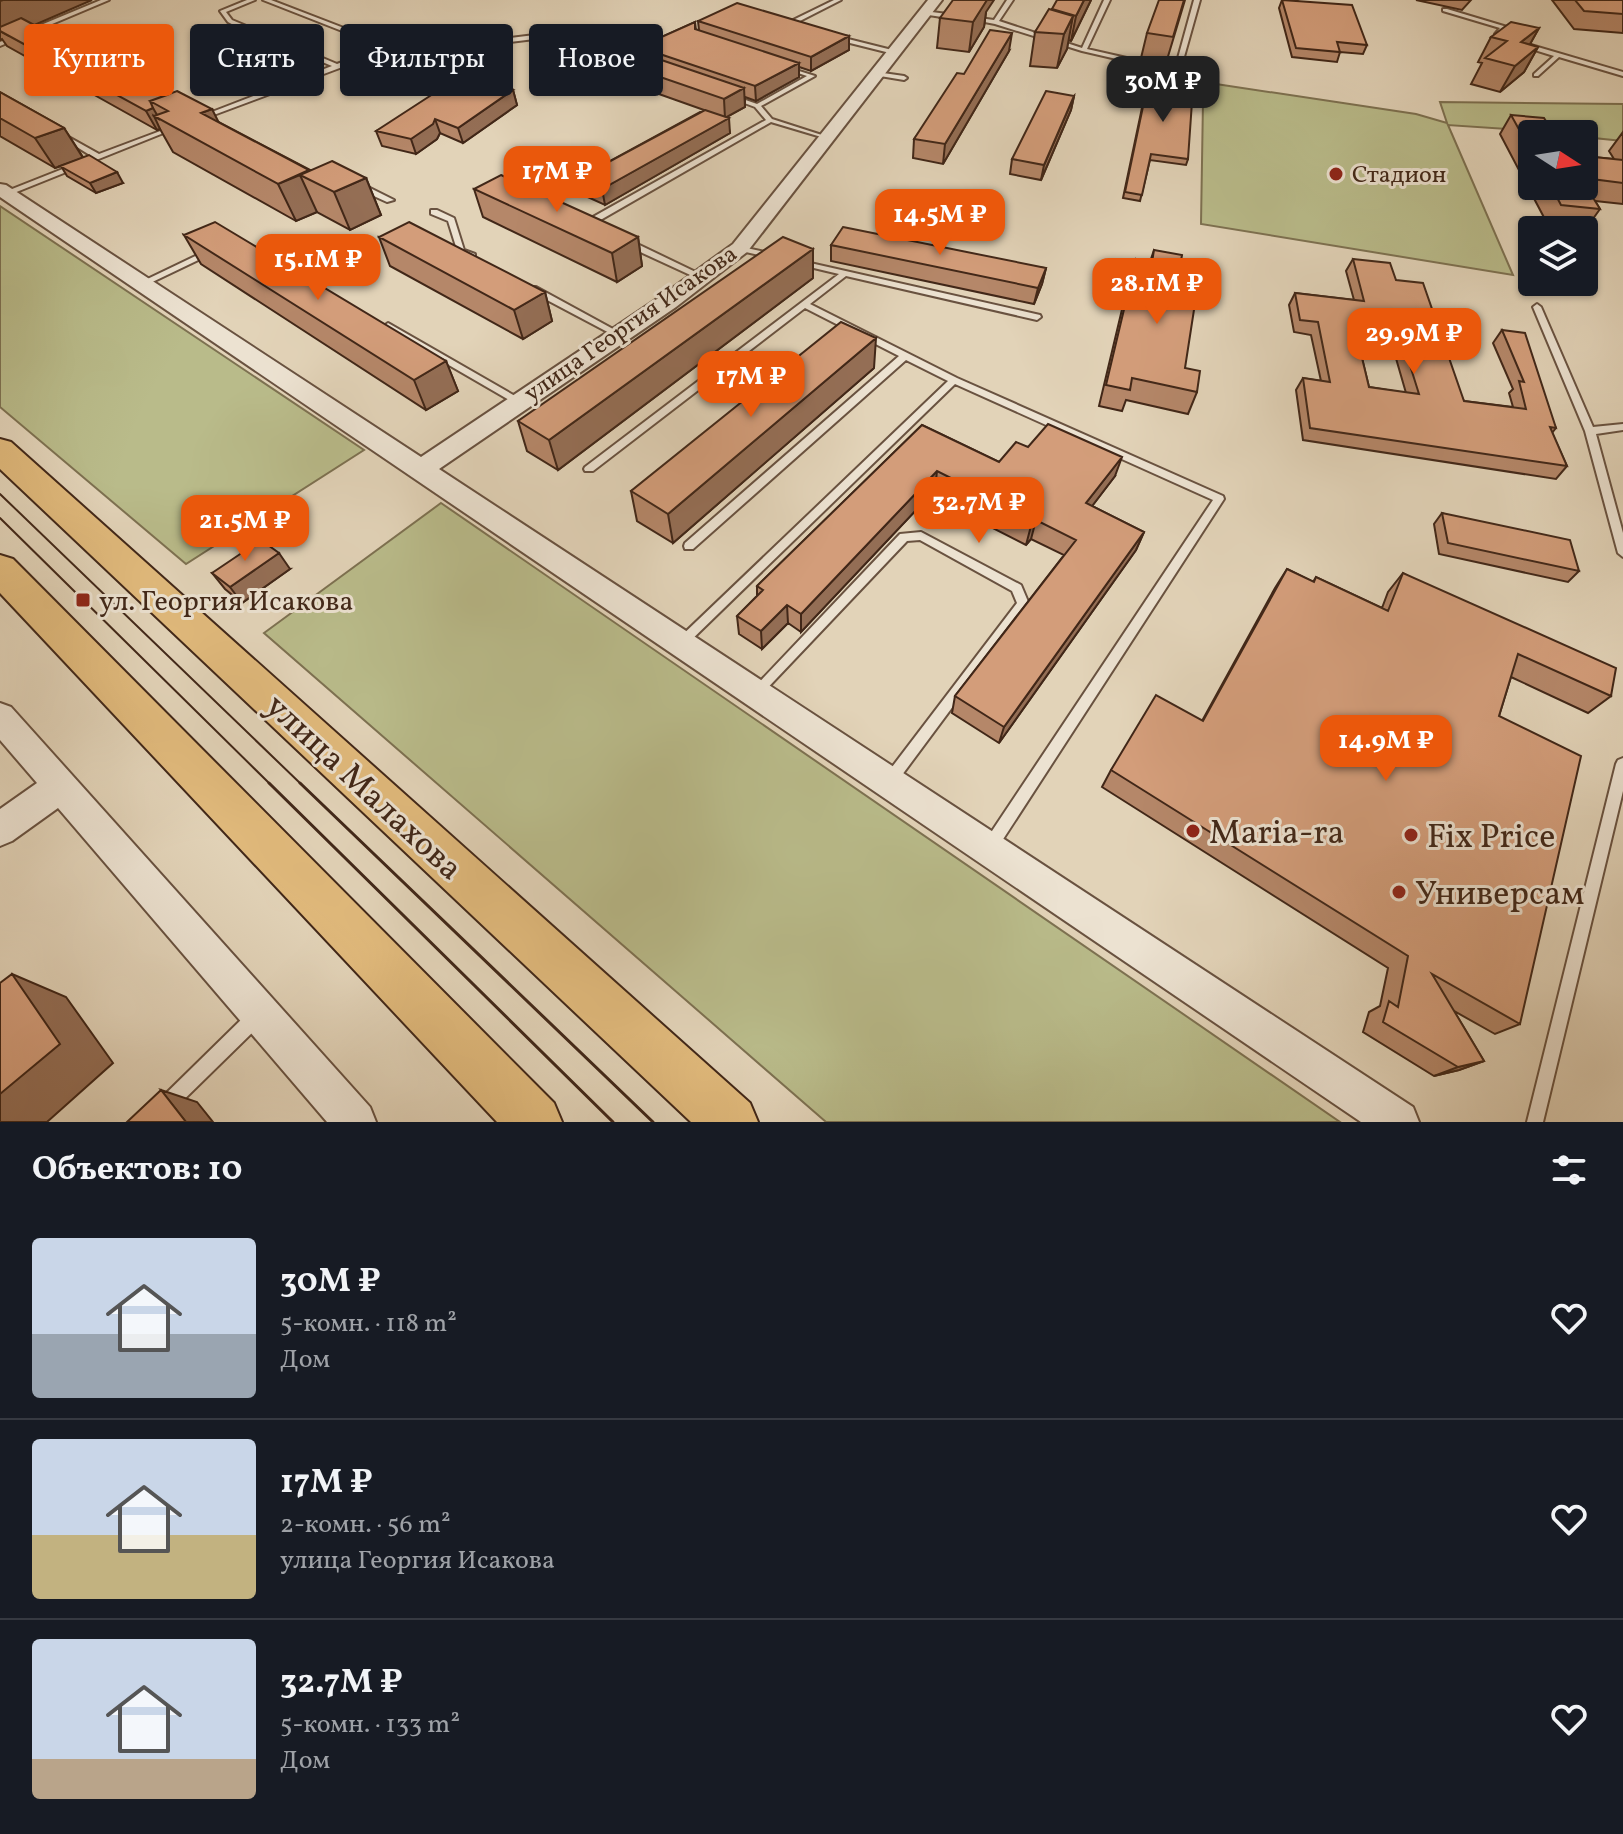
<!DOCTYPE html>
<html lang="ru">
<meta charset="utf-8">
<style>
:root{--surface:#171b24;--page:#20242c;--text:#f1f3f6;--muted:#9ea1a6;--line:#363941;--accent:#ea580c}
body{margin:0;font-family:Vollkorn,serif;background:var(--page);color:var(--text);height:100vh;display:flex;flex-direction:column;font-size:30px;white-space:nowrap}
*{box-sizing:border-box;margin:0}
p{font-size:26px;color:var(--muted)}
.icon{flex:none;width:44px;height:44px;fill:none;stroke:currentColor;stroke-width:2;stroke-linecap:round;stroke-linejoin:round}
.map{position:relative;height:1122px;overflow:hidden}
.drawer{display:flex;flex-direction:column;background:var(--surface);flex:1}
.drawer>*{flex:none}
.hud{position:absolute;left:24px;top:24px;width:800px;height:72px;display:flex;gap:16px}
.needle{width:52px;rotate:102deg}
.tools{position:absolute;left:1518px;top:120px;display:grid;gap:16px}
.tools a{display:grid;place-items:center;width:80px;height:80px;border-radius:8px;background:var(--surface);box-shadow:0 2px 6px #0004;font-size:40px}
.price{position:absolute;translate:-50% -68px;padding:0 18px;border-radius:16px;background:var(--accent);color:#fff;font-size:26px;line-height:52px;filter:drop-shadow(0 2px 4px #0008)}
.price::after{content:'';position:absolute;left:50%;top:48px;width:24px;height:18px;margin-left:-12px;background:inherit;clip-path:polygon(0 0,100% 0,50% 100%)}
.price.on{background:#222;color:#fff}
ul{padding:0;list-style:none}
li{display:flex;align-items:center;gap:24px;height:200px;padding:0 32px}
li+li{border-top:2px solid var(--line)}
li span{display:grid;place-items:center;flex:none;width:224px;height:160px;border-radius:8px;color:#555}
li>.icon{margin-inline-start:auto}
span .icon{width:96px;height:96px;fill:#fffc;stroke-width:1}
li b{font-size:34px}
h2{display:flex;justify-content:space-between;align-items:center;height:96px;padding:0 32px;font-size:34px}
.chip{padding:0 28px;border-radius:8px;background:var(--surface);box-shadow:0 2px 6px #0004;font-size:28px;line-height:72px}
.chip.on{background:var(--accent);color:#fff}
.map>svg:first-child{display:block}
</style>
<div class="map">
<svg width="1623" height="1122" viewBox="0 0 1623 1122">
<rect width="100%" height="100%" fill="#e2d3b8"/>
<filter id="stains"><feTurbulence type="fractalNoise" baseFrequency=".0025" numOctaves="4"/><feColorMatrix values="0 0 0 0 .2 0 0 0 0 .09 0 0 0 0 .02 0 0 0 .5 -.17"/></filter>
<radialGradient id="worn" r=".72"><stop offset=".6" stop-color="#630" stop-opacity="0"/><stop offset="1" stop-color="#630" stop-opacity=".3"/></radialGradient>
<!-- green -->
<path fill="#b9bb8a" stroke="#7d7151" stroke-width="2" d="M 1216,84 L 1416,114 L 1447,123 L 1440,102 L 1623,104 L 1623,141 L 1584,137 L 1584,134 L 1448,125 L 1513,275 L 1201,224 L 1203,101 Z
M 0,206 L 364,450 L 186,564 L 0,407 Z
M 441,503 L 1340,1122 L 826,1122 L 264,633 Z"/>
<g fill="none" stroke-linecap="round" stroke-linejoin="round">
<defs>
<path id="service" d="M 101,0 L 109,0 L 0,46 L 0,42 Z
M 247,0 L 255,0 L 226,12 L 232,20 L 337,64 L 383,47 L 263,0 L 271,0 L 388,45 L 404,40 L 485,41 L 551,33 L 626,60 L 621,61 L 551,37 L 485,45 L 404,44 L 203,119 L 199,119 L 199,117 L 298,79 L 211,40 L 239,28 L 228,22 L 220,11 ZM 244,30 L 332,66 L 303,77 L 219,40 Z
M 834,0 L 841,0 L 792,25 L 781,23 L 784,21 L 789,22 Z
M 1007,0 L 1013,0 L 999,21 L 1082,48 L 1104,0 L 1110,0 L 1087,49 L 1175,69 L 1194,0 L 1200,0 L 1180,71 L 1177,73 L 1082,51 L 995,24 L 969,19 L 972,17 L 994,20 Z
M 1443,9 L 1447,9 L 1507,27 L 1502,33 L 1503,36 L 1495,34 L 1500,28 L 1443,11 Z
M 924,11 L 955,15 L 958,17 L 955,19 L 922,14 Z
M 836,36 L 896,51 L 897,52 L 894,54 L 834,39 Z
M 1524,43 L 1623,72 L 1623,76 L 1559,57 L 1538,76 L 1534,76 L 1534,74 L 1554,56 L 1522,46 L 1522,44 Z
M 783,66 L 815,76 L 761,106 L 772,119 L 828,137 L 828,139 L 771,122 L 590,226 L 584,226 L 584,222 L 766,120 L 755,107 L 731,98 L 734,96 L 757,104 L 807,76 L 783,68 Z
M 876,72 L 904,76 L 907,78 L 904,80 L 874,75 L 873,74 Z
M 171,127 L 176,128 L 9,195 L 2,193 L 93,157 L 61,137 L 61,135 L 65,135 L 99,154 Z
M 354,183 L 360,183 L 394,200 L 387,202 L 354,187 Z
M 431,210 L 437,210 L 454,218 L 464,250 L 475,254 L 475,258 L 469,258 L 458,253 L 448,221 L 431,214 Z
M 623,240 L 629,240 L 706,277 L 705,279 L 699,279 L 623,244 Z
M 737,246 L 775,254 L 776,256 L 772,258 L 737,250 Z
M 208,250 L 215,252 L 144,286 L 138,286 L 137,284 Z
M 797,260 L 1040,315 L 1041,317 L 1037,320 L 846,276 L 810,304 L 957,378 L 1223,496 L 1224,499 L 996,850 L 991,852 L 986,850 L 984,845 L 986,840 L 1213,500 L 955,384 L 684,647 L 680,649 L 676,647 L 674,644 L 676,641 L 948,381 L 906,360 L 693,549 L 685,549 L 684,546 L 685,543 L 899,356 L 805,308 L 593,471 L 585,471 L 584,469 L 585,467 L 839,274 L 797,264 Z
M 530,287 L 536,287 L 624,335 L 620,338 L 617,337 L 530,291 Z
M 1537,304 L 1541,307 L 1593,427 L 1623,424 L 1623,430 L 1596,434 L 1623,533 L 1623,557 L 1618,553 L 1585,431 L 1533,307 Z
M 388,323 L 522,400 L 524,402 L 522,404 L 516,404 L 385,328 L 384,326 Z
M 921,532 L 1021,585 L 1029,604 L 896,783 L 891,785 L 886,783 L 884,779 L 886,775 L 1017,603 L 1012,591 L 920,540 L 907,541 L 759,697 L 755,698 L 751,697 L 749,693 L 900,534 Z
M 1623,758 L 1623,791 L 1543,1122 L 1527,1122 L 1616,764 L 1618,760 Z
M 254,1011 L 260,1013 L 262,1019 L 260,1025 L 161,1122 L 141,1122 L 143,1116 L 248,1013 Z"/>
<path id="tertiary" d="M 928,0 L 942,0 L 747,252 L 676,307 L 439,469 L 1413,1107 L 1419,1122 L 1361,1122 L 0,197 L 0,184 L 6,185 L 421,457 L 660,297 L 733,244 Z
M 0,703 L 11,707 L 370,1107 L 376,1122 L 327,1122 L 58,808 L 12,841 L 0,846 L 0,809 L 37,783 L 0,740 Z"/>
<path id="primary" d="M 0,439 L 11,442 L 750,1103 L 758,1122 L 691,1122 L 0,469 Z
M 0,555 L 13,559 L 554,1103 L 562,1122 L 497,1122 L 0,593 Z"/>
</defs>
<!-- service casing -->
<use href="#service" stroke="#695240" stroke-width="4"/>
<!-- tertiary casing -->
<use href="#tertiary" stroke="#695240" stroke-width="4"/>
<!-- primary casing -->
<use href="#primary" stroke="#412718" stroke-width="4"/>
<!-- service -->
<use href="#service" fill="#ece2d1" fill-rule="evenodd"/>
<!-- tertiary -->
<use href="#tertiary" fill="#ece2d1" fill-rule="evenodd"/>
<!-- primary -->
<use href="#primary" fill="#e1ba7c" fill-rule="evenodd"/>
<!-- tram-far1 -->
<path stroke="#412718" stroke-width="2" d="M 0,494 L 302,785
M 0,518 L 271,785"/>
<!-- tram -->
<path stroke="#412718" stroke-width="3" d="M 269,783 L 613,1122
M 300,783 L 653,1122"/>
</g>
<!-- wall -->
<path fill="#b58769" stroke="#412718" stroke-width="2" fill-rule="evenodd" d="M 0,0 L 34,25 L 310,170 L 366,178 L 381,215 L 350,230 L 317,212 L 296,221 L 173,152 L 160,129 L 157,130 L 7,46 L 2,39 L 0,40 Z
M 1091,0 L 1071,41 L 1068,40 L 1067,49 L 1057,68 L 1030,66 L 1035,32 L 1052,10 Z
M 1185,0 L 1166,63 L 1141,58 L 1147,33 Z
M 1282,0 L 1296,0 L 1367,45 L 1363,54 L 1340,52 L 1337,62 L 1292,57 L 1279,8 Z
M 1416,0 L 1471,0 L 1462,10 Z
M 1552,0 L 1623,0 L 1623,33 L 1574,29 Z
M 986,12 L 984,27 L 969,52 L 937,48 L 940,18 Z
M 698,21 L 849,36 L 849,50 L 811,71 L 799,67 L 799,77 L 756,101 L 745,97 L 745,107 L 726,117 L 730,133 L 605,205 L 581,194 L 577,179 L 704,110 L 608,76 L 605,58 L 640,53 L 639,47 L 695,22 L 696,30 L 699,30 Z
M 1539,28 L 1530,44 L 1538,47 L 1524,72 L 1500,92 L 1471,84 L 1482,63 L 1478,62 L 1491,37 Z
M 1009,51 L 943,164 L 913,158 L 914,139 L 964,74 Z
M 509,75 L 512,89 L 511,90 L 513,90 L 517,105 L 463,143 L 440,133 L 437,139 L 416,154 L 382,146 L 376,131 Z
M 0,92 L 64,128 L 83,157 L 123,183 L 96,193 L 67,176 L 61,166 L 55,168 L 0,136 Z
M 1074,96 L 1071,110 L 1041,180 L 1010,174 L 1012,159 Z
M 1143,103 L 1188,159 L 1186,165 L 1150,160 L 1140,201 L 1123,198 Z
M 1511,115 L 1532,134 L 1532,186 L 1584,186 L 1584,156 L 1614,159 L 1609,151 L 1623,132 L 1623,204 L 1595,201 L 1600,209 L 1585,230 L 1548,225 L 1500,134 Z
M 474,189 L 638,237 L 642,266 L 617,282 L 483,217 Z
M 184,235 L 446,361 L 458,391 L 426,410 L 201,264 Z
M 379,237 L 545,292 L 552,321 L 523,339 L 390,266 Z
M 831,245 L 1046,268 L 1042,284 L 1034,304 L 831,261 Z
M 1154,250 L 1180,267 L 1185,368 L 1197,392 L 1188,414 L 1126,400 L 1122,411 L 1099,406 L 1129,280 L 1136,259 L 1150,262 Z
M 1353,259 L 1396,280 L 1464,401 L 1513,407 L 1509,393 L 1513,389 L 1493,343 L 1502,330 L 1556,428 L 1552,433 L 1567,466 L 1556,479 L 1303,440 L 1296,390 L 1303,378 L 1321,381 L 1311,335 L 1294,332 L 1289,305 L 1295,293 L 1354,300 L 1346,271 ZM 1360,350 L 1395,355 L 1406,393 L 1369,387 Z
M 813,278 L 558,470 L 527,451 L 518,421 Z
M 874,368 L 673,543 L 637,521 L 631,491 Z
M 922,425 L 999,462 L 1115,476 L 1092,506 L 1144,532 L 1136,550 L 999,743 L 952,713 L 955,696 L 1064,555 L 1031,539 L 1026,545 L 967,515 L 968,507 L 935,490 L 801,632 L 788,623 L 762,649 L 739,634 L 737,616 L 757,596 L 757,586 Z
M 1442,513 L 1579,571 L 1568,582 L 1439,554 L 1434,524 Z
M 290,569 L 242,603 L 225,589 L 212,573 Z
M 1287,569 L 1313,582 L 1316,577 L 1382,608 L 1388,592 L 1403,573 L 1611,696 L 1588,713 L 1511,677 L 1499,716 L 1520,1024 L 1495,1034 L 1454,1011 L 1484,1061 L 1459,1070 L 1434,1076 L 1363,1032 L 1369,1012 L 1380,1006 L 1388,968 L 1102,787 L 1111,770 L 1202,721 L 1275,588 Z"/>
<!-- shaded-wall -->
<path fill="#946e55" stroke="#412718" stroke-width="2" d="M 3,0 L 92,0 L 9,36 L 0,31 L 0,1 Z
M 986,0 L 994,0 L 986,12 L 984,27 L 969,52 L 973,22 Z
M 1084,0 L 1091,0 L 1071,41 L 1076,16 Z
M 1073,16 L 1067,49 L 1057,68 L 1064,34 Z
M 1539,28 L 1525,53 L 1521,42 Z
M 1012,33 L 1009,51 L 943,164 L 945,144 Z
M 849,36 L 849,50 L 811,71 L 811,57 Z
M 1538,47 L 1524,72 L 1500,92 L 1515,66 Z
M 799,63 L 799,77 L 756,101 L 755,86 Z
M 509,75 L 512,89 L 496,100 L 492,86 Z
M 744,88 L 745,107 L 725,118 L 724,99 Z
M 513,90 L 517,105 L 463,143 L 458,128 Z
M 1074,96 L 1071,110 L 1041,180 L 1044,165 Z
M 153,108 L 160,120 L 154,116 L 160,129 L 157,130 L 146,111 Z
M 212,109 L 230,145 L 201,113 Z
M 729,118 L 730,133 L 605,205 L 602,189 Z
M 435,119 L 440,133 L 437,139 L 416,154 L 411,139 Z
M 64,128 L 83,158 L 55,168 L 35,138 Z
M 117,172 L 123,183 L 96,193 L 90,183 Z
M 300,175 L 317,212 L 296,221 L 278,184 Z
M 366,178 L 381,215 L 350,230 L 334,192 Z
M 638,237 L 642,266 L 617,282 L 612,253 Z
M 813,249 L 813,278 L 558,470 L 549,440 Z
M 1046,268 L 1042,284 L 1034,304 L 1038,288 Z
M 545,292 L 552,321 L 523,339 L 514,310 Z
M 876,338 L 874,368 L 673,543 L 668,514 Z
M 446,361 L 458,391 L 426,410 L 414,380 Z
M 1122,457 L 1115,476 L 1080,522 L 1086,503 Z
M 937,471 L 935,490 L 801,632 L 801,614 Z
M 1036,520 L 1031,539 L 1026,545 L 1031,526 Z
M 1144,532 L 1136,550 L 999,743 L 1004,727 Z
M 279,553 L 290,569 L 242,603 L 230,587 Z
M 787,605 L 788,623 L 762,649 L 761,631 Z
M 12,974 L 66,997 L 113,1063 L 47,1122 L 0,1122 L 0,1094 Z
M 1484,1061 L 1459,1070 L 1434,1076 L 1458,1067 Z
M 161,1090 L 197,1102 L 213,1122 L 186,1122 Z"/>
<!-- building -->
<path fill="#d39d7a" stroke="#412718" stroke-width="2" fill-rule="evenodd" d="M 953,0 L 987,0 L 973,22 L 940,18 Z
M 1057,0 L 1084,0 L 1076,16 L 1052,9 Z
M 1159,0 L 1184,0 L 1173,37 L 1147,33 Z
M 1282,0 L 1352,5 L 1367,45 L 1337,42 L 1340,52 L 1296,48 Z
M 1575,0 L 1623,0 L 1623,14 L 1584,11 Z
M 737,3 L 849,36 L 811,57 L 698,21 Z
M 1049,9 L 1073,16 L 1064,34 L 1035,32 Z
M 21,18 L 167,95 L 150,101 L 153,108 L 146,111 L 0,31 L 0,27 Z
M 695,22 L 695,29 L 799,63 L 755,86 L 639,47 Z
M 1511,22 L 1539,28 L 1521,42 L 1538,47 L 1515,66 L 1485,58 L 1507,41 L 1491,37 Z
M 990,30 L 1012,33 L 945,144 L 914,139 L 957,73 L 964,74 Z
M 626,48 L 744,88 L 724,99 L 605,58 Z
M 1158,67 L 1194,73 L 1188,159 L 1151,154 L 1142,195 L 1125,192 L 1145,97 Z
M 473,68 L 509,75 L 492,86 L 513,90 L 458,128 L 435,119 L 433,124 L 411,139 L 376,131 Z
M 177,91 L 212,109 L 201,113 L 309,170 L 278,184 L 154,116 L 168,111 L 150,101 Z
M 1046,91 L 1074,96 L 1044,165 L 1012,159 Z
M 0,92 L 64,128 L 35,138 L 0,118 Z
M 705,110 L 729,118 L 602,189 L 577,179 Z
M 1511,115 L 1544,118 L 1554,134 L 1532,134 L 1532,153 Z
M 89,155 L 117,172 L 90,183 L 60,166 Z
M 1584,156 L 1623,160 L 1623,183 L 1584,178 Z
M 332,161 L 366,178 L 334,192 L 300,175 Z
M 501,175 L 638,237 L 612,253 L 474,189 Z
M 1584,183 L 1600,209 L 1561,205 L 1551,186 L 1584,186 Z
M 215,222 L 446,361 L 414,380 L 184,235 Z
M 409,222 L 545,292 L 514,310 L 379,237 Z
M 843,227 L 1046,268 L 1038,288 L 831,245 Z
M 783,237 L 813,249 L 549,440 L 518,421 Z
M 1154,250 L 1182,255 L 1180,267 L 1200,271 L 1185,368 L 1200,371 L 1197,392 L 1132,378 L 1130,390 L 1106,385 L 1136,259 L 1152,262 Z
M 1353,259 L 1390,263 L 1396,280 L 1423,283 L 1464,401 L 1526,409 L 1519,381 L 1524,382 L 1502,330 L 1525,333 L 1556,428 L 1550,427 L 1567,466 L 1310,428 L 1303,378 L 1330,382 L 1318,322 L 1300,320 L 1295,293 L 1364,301 ZM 1357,337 L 1403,343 L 1419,394 L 1369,387 Z
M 841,322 L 876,338 L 668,514 L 631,491 Z
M 1048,424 L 1122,457 L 1086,503 L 1144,532 L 1004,727 L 955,696 L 1076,540 L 1036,520 L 1031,526 L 970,496 L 975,490 L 937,471 L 801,614 L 787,605 L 761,631 L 737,616 L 763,590 L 757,586 L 922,425 L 999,462 L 1016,442 L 1028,447 Z
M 1442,513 L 1570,540 L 1579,571 L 1448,543 Z
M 261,540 L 279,553 L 230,587 L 212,573 Z
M 1287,569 L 1314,582 L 1316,577 L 1388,611 L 1403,573 L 1616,668 L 1611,696 L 1518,654 L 1499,716 L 1581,756 L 1520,1024 L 1432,974 L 1484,1061 L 1458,1067 L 1383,1022 L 1389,1001 L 1398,1007 L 1408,956 L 1111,770 L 1156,695 L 1203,721 Z
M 12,974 L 60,1044 L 0,1094 L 0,983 Z
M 161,1090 L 186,1122 L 127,1122 Z"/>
<!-- markers -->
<g fill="#8f2418" stroke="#ece2d1" stroke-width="3">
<circle cx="1336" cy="174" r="8"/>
<rect x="75" y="592" width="16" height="16" rx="4"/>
<circle cx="1193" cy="831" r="8"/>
<circle cx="1411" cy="835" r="8"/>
<circle cx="1399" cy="892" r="8"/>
</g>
<g text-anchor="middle" stroke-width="6" stroke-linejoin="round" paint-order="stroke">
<!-- far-poi labels -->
<g font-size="24" fill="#412718" stroke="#ece2d1" text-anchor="start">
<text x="1352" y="182">Стадион</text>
</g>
<!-- far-street labels -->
<g font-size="24" fill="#412718" stroke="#ece2d1">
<text transform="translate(630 323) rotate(-35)" y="8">улица Георгия Исакова</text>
</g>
<!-- poi labels -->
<g font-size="28" fill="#412718" stroke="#ece2d1" text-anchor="start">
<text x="99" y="610">ул. Георгия Исакова</text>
</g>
<!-- near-street labels -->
<g font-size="34" fill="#412718" stroke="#ece2d1">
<text transform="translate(365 786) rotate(43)" y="12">улица Малахова</text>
</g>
<!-- near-poi labels -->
<g font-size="34" fill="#412718" stroke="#ece2d1" text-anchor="start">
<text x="1209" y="843">Maria-ra</text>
<text x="1427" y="847">Fix Price</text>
<text x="1415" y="904">Универсам</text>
</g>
</g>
<rect width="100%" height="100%" filter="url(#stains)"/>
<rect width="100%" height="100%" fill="url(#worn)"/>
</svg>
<div class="tools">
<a><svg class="needle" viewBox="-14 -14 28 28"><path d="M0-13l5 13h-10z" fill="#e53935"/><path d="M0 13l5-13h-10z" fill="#9ea1a6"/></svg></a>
<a><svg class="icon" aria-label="layers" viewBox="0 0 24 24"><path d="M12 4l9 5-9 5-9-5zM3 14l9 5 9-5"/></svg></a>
</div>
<b class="price on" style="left:1163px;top:124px">30M ₽</b>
<b class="price" style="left:557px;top:214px">17M ₽</b>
<b class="price" style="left:940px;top:257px">14.5M ₽</b>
<b class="price" style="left:318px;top:302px">15.1M ₽</b>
<b class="price" style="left:1157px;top:326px">28.1M ₽</b>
<b class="price" style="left:1414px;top:376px">29.9M ₽</b>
<b class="price" style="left:751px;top:419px">17M ₽</b>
<b class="price" style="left:979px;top:545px">32.7M ₽</b>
<b class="price" style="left:245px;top:563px">21.5M ₽</b>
<b class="price" style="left:1386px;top:783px">14.9M ₽</b>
<div class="hud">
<a class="chip on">Купить</a>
<a class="chip">Снять</a>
<a class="chip">Фильтры</a>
<a class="chip">Новое</a>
</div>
</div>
<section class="drawer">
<h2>Объектов: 10<svg class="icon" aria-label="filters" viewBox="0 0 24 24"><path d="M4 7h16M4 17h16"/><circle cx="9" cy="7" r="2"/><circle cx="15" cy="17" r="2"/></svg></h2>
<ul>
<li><span style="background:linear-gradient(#c9d6e8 60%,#9aa5b1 0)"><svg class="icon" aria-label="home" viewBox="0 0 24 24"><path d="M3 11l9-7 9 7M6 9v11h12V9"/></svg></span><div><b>30M ₽</b><p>5-комн. · 118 m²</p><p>Дом</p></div><svg class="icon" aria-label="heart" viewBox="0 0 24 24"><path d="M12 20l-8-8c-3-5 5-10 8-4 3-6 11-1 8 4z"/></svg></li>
<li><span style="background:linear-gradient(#c9d6e8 60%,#c2b280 0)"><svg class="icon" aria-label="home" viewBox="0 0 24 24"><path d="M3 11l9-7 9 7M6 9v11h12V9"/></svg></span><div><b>17M ₽</b><p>2-комн. · 56 m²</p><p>улица Георгия Исакова</p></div><svg class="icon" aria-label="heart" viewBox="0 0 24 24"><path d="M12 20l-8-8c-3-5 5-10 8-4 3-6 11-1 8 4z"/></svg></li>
<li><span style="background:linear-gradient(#c9d6e8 75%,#b9a48a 0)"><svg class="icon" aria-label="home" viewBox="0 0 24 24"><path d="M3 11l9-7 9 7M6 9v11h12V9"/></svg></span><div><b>32.7M ₽</b><p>5-комн. · 133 m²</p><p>Дом</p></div><svg class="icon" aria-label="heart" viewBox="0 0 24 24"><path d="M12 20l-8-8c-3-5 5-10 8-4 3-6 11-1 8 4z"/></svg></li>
</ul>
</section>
